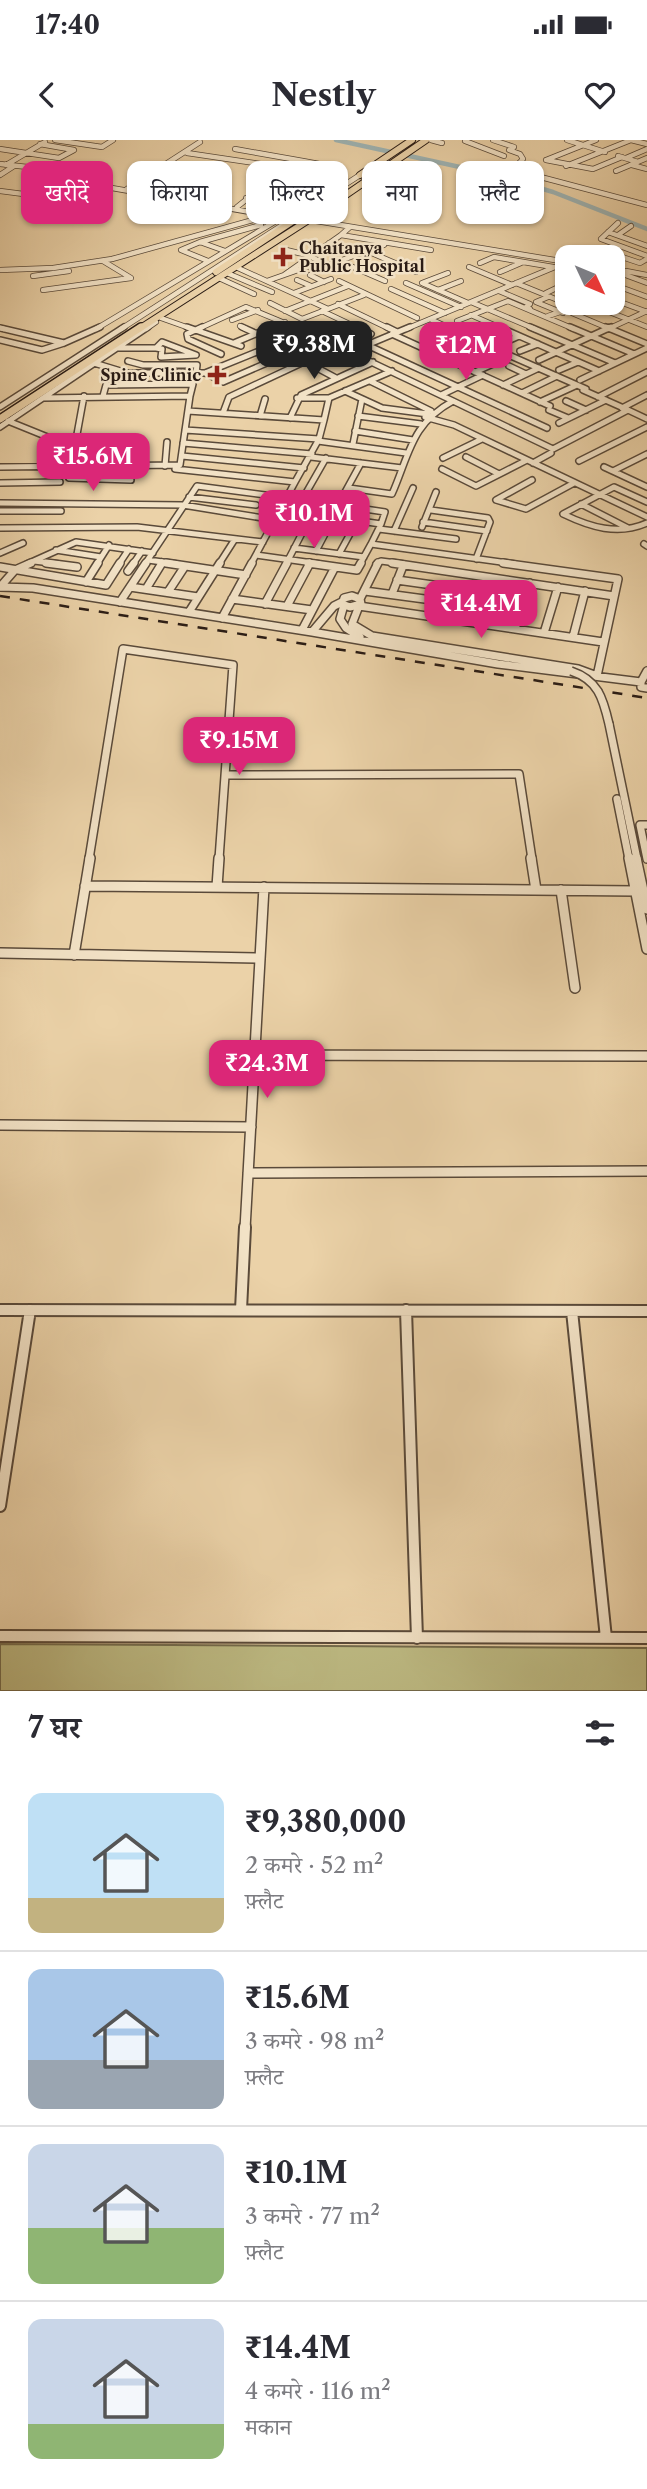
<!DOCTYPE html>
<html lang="hi">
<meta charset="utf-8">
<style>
:root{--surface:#fff;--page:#f2f2f3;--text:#2b2b33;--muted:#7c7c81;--line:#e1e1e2;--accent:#db2777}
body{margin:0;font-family:"Libre Caslon Text","Noto Serif Devanagari",serif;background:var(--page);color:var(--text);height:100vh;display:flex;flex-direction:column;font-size:26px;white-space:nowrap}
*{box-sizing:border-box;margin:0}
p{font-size:23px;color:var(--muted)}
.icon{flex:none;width:38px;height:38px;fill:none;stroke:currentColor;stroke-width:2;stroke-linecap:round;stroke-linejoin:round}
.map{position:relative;height:1551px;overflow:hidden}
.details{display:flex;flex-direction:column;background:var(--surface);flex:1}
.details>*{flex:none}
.banner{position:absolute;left:21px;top:21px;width:606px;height:63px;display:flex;gap:14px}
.needle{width:46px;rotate:134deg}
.tools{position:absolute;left:555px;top:105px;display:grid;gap:14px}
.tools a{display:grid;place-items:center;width:70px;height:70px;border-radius:14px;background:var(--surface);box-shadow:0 2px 5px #0004;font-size:35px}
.price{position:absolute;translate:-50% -60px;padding:0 16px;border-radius:14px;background:var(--accent);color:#fff;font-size:23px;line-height:46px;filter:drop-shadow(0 2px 4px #0008)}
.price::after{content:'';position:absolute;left:50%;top:42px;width:21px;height:16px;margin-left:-10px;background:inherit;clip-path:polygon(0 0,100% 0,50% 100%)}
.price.selected{background:#222;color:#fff}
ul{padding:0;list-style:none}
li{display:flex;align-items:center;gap:21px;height:175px;padding:0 28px}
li+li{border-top:2px solid var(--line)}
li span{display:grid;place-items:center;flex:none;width:196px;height:140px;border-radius:14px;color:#555}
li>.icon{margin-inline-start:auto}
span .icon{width:84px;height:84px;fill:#fffc;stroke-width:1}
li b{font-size:30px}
h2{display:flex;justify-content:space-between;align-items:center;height:84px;padding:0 28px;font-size:30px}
.pill{padding:0 24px;border-radius:14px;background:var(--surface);box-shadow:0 2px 5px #0004;font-size:24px;line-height:63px}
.pill.selected{background:var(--accent);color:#fff}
.status{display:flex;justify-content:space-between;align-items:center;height:49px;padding:0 35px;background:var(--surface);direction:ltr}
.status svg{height:19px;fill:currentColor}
header{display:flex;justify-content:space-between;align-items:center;height:91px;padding:0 28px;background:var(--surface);font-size:32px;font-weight:800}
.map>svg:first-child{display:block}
</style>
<div class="status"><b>17:40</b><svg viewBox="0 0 49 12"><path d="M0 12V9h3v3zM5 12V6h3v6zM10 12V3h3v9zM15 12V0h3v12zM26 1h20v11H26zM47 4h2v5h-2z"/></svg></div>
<header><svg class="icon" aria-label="back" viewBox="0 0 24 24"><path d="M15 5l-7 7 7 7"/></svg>Nestly<svg class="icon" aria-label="heart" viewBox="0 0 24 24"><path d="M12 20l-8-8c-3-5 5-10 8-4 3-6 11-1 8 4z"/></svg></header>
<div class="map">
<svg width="647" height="1551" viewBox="0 0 647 1551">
<rect width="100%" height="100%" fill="#ebd2a8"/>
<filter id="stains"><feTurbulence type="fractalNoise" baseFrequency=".00286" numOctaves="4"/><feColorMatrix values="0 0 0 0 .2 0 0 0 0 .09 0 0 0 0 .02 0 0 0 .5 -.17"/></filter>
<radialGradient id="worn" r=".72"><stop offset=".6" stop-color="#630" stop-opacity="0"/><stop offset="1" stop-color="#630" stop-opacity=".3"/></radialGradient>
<!-- green -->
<path fill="#bdba83" stroke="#746b4c" stroke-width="2" d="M 0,1504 L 647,1508 L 647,1551 L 0,1551 Z"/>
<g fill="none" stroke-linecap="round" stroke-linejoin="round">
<!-- canal -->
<path stroke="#9eb4b4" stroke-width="4.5" d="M 336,0 L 492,34 L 553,52 L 647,89"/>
<defs>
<path id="minor-far4" d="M 55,0 L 102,7 L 113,0
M 431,0 L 442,3
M 493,0 L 514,7 L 512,9
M 567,0 L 605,12
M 465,1 L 504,16
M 0,9 L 59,18 L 74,10 L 40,4
M 235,9 L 303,21 L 277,35 L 237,67
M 509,10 L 520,14 L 523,19 L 518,24 L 533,35 L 647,65
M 187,13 L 288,28
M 618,16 L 638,22
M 626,18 L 647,9
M 546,20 L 593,29 L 622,17
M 546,20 L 596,0
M 0,24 L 46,29 L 60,39 L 267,75
M 6,25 L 45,2
M 632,25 L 647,29
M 566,26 L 631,0 L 647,4
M 616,31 L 647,18
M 0,35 L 14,26
M 127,49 L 200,2
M 0,51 L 62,59 L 89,43
M 246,58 L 281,64 L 297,58 L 341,28 L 303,21
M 304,79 L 567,122
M 618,83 L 601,99 L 647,116
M 350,87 L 341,95 L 431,110
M 608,92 L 647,106
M 618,95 L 631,86
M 200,102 L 181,110 L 208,121
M 329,103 L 356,115
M 282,109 L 307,115 L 328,125 L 384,105
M 225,111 L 200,102 L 261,85
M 367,111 L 416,132
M 579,117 L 598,109 L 640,123 L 647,119
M 339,121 L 385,141
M 612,121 L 621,123
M 480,123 L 494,117 L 553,127
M 469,127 L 512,145
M 238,128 L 328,169 L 364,155
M 0,130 L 53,128 L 112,119 L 267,76 L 290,80
M 612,130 L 647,143
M 626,131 L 647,135
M 500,132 L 521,123
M 227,133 L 272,152
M 448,133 L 422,143 L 468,163
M 284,135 L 341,95
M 310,135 L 324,142
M 33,136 L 69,131
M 219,138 L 254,154
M 297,140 L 311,146
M 267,141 L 321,122
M 339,141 L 417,178
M 406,143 L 461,167
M 516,143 L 575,167
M 612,144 L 647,157
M 391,149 L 445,173
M 43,150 L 131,138 L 103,121
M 438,150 L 461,141
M 499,151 L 530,164 L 526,167 L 530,169
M 294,153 L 331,139
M 546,153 L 567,143
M 548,157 L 536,162 L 563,173
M 612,159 L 647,172
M 471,162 L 535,189
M 270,163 L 302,179 L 328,169
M 587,163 L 647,187
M 338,164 L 390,189
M 285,171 L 348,146
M 322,171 L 360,189
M 572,173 L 610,189
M 471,175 L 503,189
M 548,176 L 575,167
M 161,178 L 192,189
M 430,179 L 452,189
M 232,180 L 258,170
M 457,181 L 508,161 L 574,189
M 240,186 L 246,189
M 312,186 L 318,189
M 0,188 L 4,189
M 96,189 L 281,78
M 121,189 L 360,35
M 146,189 L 156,182
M 198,189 L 246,167 L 299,189
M 268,189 L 285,182
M 406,189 L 567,122
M 608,189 L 647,171"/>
<path id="minor-far3" d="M 187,187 L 241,206
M 202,187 L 187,194 L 188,199 L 221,214
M 242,187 L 257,194
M 294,187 L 306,192
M 315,187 L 336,197
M 356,187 L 371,194
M 387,187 L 397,192
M 448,187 L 511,216 L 475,232
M 499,187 L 599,231
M 530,187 L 615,223
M 570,187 L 634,214
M 606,187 L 647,204
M 0,188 L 64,203 L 42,210 L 0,200
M 392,194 L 550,266
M 162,202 L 196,215 L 161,217 L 162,209 L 156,208 Z
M 64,203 L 100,187
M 234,203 L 272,187
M 503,203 L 519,196
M 367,205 L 547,288
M 421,207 L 458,193
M 117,208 L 156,208
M 457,208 L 475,200
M 283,209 L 314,196
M 520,211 L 538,204
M 295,214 L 336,197
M 285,215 L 223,242 L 205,233 L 306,192 L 350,212
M 476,216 L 493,208
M 511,216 L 586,249
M 539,220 L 611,187
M 128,221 L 143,225 L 197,225 L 196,233
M 304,221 L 336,238
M 94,223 L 127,233 L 205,233
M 509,226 L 526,234
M 559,230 L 578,222
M 580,240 L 647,208
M 370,241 L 431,271
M 503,245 L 539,228
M 345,251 L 382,268 L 428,274
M 522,253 L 557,236
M 441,255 L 483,235
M 84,256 L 69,338 L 131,340
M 103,256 L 106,245 L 193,244 L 190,256
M 598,257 L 647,232
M 297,258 L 329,258
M 453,261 L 553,309 L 628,270 L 583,250
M 566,261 L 586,270
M 540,262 L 577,245
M 0,267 L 124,187
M 622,268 L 647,255
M 549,270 L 568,278
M 628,270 L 647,279
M 188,271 L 324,280 L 319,299
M 223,273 L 229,257 L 336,207
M 260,276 L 265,259
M 358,276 L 421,284
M 425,277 L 454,285 L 647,377
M 290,278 L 301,255 L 373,222
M 324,280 L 329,258 L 392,231
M 8,281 L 50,298 L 41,326
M 559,283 L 606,260
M 0,287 L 148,187
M 185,290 L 319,299 L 295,342
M 355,291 L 413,300
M 318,301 L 406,313
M 183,303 L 312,314
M 353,304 L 362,259
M 182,316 L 304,328
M 311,317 L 402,328
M 466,317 L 499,334
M 443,318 L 482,299
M 579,321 L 647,287
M 533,323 L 551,313
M 111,325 L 115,306
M 139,325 L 141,305
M 87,326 L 92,304
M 165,326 L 167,302
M 0,327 L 180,325 L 190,256 L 43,258
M 604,327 L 647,347
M 175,329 L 295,342 L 251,424
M 442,329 L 476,346 L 527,320
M 613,331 L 647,314
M 532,340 L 496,360 L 526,369 L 574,343
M 0,343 L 60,342
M 349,348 L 392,354 C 410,313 411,284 453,261 L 350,212 L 410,187
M 189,357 L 256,365
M 302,360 L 326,318
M 318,362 L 385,372 L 381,384
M 647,362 L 614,347 L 563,374 C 590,387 618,396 647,383
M 0,363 L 183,365 L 275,380
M 581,364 L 628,388
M 338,365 L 361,323
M 431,370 L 488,378 L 490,382 L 476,419
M 0,371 L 61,371
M 423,382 L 487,391
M 422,387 L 436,352
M 0,388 L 137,387 L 263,402
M 379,389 L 456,399
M 394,391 L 413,348
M 644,404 L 647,406
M 294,408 L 364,417
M 56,410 L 101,417
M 316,411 L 334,377
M 0,413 L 23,403
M 339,414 L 357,381
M 256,415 L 320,424
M 148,420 L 177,424
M 34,421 L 59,424
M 27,424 L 76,402 L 153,413
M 97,424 L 109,405
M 119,424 L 129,409
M 133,424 L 142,411
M 145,424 L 197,346 L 318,362 L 312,374 L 381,384 L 371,404 L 515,424
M 161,424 L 162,422
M 219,424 L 235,399
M 286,424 L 312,374
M 360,424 L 371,404
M 376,424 L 381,421 L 404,424"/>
<path id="minor-far2" d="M 46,423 L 77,427
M 166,423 L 246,435
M 308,423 L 357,430 L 361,423
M 392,423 L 614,456
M 503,423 L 618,439 L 597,536
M 0,427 L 106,445 L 120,423
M 128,431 L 134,423
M 397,440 L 525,458
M 86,442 L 98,423
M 0,447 L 33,448 L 312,492 L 334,466 L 342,462
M 0,447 L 15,430 L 31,423
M 130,447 L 198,457
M 146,449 L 162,423
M 365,451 L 521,472
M 168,452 L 185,426
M 392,454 L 403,426
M 352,456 L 360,459 L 361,464 L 350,467 L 342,464 L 344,458 Z
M 232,459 L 312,470
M 360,459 L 378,423
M 120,462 L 146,423
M 265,464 L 287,423
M 344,465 L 340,479 L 346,488 L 360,497
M 287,466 L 310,423
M 189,472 L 220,423
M 222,478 L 252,423
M 515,489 L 530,443
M 302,490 L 335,427
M 312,492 L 498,524 L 641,542 L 647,531
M 544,493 L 558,447
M 573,497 L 585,451
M 597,536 L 578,529 L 372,496 L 352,484 L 359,466 L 603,502
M 641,542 L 641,547 L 647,548
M 609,584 L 637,719
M 225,635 L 519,634 L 532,719
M 617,659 L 629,719
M 647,685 L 640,685 L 647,719
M 89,719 L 123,509 L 233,525 L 219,719"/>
<path id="minor-far1" d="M 531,718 L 536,750
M 629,718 L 647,809
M 636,718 L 647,769
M 85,746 L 636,751
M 217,747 L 219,718
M 561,750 L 575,848
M 0,813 L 260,818
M 74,815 L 90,718
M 255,915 L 647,916
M 0,985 L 251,987
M 248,1033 L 647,1031
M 245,1089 L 264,747"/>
<path id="minor" d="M 0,1170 L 647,1171
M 241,1170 L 245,1087
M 406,1170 L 417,1498
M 572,1171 L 606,1498
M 0,1366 L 30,1170
M 0,1496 L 647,1498"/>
<path id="highway-far1" d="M 360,35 L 412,0
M 216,132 L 337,52
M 139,189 L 321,72 L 426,0"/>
<path id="highway" d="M 0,279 L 141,187"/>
</defs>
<!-- minor-far4 casing -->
<use href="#minor-far4" stroke="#5a4a3a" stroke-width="6"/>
<!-- minor-far3 casing -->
<use href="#minor-far3" stroke="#5a4a3a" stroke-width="8"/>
<!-- minor-far2 casing -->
<use href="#minor-far2" stroke="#5a4a3a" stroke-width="10"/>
<!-- minor-far1 casing -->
<use href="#minor-far1" stroke="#5a4a3a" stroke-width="12"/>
<!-- minor casing -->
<use href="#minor" stroke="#5a4a3a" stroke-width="14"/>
<!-- highway-far1 casing -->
<use href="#highway-far1" stroke="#2a1c15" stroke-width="8"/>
<!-- highway casing -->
<use href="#highway" stroke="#2a1c15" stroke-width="10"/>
<!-- minor-far4 -->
<use href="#minor-far4" stroke="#f2e2c6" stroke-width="4.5"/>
<!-- minor-far3 -->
<use href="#minor-far3" stroke="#f2e2c6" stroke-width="5"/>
<!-- minor-far2 -->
<use href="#minor-far2" stroke="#f2e2c6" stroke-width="7"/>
<!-- minor-far1 -->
<use href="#minor-far1" stroke="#f2e2c6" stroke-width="9"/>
<!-- minor -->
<use href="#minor" stroke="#f2e2c6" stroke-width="10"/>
<!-- highway-far1 -->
<use href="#highway-far1" stroke="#ebd2a8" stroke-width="6"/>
<!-- highway -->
<use href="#highway" stroke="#ebd2a8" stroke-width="7"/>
<!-- rail -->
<path stroke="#2a1c15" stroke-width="2.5" stroke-dasharray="10 10" stroke-linecap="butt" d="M 0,456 L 647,558"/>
<defs>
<path id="minor-bridge" d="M 571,531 C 598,540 603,558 609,584"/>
</defs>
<!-- minor-bridge casing -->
<use href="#minor-bridge" stroke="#5a4a3a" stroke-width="10" stroke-linecap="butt"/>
<!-- minor-bridge -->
<use href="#minor-bridge" stroke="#f2e2c6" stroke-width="7"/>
</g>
<!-- markers -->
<g fill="#8f2418" stroke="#f2e2c6" stroke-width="2.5">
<path d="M279.5 106.5h7v7h7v7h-7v7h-7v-7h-7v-7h7z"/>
<path d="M213.5 224.5h7v7h7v7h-7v7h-7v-7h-7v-7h7z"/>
</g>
<g text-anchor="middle" stroke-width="5" stroke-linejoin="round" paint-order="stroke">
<!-- far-poi labels -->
<g font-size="16" font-weight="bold" fill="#2a1c15" stroke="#f2e2c6" text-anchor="start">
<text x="299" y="114">Chaitanya<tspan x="299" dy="18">Public Hospital</tspan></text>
<text x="201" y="241" text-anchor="end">Spine Clinic</text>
</g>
</g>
<rect width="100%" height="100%" filter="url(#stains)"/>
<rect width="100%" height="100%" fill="url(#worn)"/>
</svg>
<div class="tools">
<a><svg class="needle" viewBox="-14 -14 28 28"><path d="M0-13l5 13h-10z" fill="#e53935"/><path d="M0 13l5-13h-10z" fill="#7c7c81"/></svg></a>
</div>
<b class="price selected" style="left:314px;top:241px">₹9.38M</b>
<b class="price" style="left:466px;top:242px">₹12M</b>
<b class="price" style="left:93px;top:353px">₹15.6M</b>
<b class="price" style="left:314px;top:410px">₹10.1M</b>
<b class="price" style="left:481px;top:500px">₹14.4M</b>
<b class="price" style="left:239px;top:637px">₹9.15M</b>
<b class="price" style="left:267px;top:960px">₹24.3M</b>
<div class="banner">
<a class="pill selected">खरीदें</a>
<a class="pill">किराया</a>
<a class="pill">फ़िल्टर</a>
<a class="pill">नया</a>
<a class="pill">फ़्लैट</a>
</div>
</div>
<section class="details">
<h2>7 घर<svg class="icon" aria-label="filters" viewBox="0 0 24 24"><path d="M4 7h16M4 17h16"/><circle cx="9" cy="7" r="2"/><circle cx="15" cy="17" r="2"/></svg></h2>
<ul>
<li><span style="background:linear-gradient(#bfe0f5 75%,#c2b280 0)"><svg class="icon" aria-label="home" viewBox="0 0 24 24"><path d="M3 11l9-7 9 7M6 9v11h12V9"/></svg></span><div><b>₹9,380,000</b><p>2 कमरे · 52 m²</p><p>फ़्लैट</p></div></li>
<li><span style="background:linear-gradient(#a9c7e8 65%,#9aa5b1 0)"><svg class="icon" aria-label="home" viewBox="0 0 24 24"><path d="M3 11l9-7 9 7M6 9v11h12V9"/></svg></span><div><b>₹15.6M</b><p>3 कमरे · 98 m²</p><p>फ़्लैट</p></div></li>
<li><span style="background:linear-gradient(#c9d6e8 60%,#8fb573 0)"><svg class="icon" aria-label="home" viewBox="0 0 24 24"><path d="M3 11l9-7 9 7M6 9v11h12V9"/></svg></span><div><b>₹10.1M</b><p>3 कमरे · 77 m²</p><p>फ़्लैट</p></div></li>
<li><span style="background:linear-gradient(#c9d6e8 75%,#8fb573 0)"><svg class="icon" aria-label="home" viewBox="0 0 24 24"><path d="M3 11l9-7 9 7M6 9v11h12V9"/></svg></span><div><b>₹14.4M</b><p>4 कमरे · 116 m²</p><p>मकान</p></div></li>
</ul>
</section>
